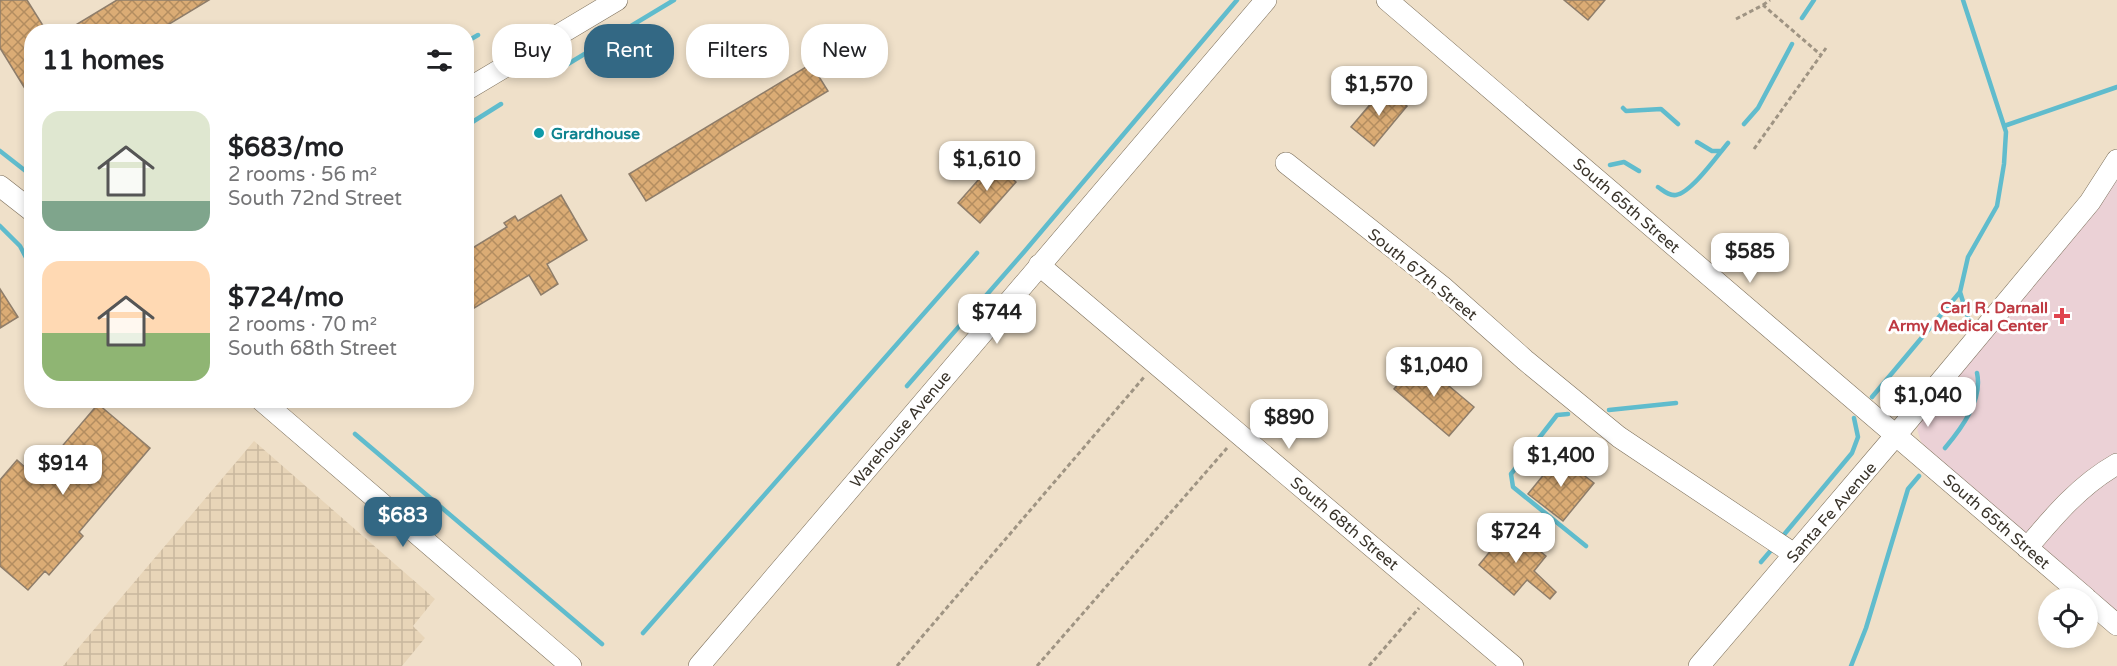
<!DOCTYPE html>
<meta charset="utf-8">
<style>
:root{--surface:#fff;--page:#f2f2f2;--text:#202124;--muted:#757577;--accent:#336884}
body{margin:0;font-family:"Varela Round",sans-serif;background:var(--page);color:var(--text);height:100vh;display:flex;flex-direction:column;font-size:22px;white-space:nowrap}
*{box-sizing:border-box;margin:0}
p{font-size:20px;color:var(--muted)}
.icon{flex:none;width:33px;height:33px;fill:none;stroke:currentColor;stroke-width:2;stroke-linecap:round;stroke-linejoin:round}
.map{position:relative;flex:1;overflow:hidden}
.sheet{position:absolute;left:24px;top:24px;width:450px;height:384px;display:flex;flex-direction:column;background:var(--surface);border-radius:24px;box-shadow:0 3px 9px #0003}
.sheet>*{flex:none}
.banner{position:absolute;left:492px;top:24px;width:570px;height:54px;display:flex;gap:12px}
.controls{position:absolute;left:2038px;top:588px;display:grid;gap:12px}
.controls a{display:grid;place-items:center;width:60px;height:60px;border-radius:50%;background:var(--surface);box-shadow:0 3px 9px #0003;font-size:30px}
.price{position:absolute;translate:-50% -51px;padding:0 14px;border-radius:12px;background:#fff;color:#222;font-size:20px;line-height:39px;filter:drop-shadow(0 2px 3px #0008)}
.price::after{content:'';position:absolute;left:50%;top:36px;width:18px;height:14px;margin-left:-9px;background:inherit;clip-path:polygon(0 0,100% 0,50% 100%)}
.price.on{background:var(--accent);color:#fff}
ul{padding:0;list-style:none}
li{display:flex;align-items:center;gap:18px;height:150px;padding:0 18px}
li span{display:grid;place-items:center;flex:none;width:168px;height:120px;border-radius:18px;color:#555}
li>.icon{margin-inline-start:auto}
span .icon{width:72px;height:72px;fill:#fffc;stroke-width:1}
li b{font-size:26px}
h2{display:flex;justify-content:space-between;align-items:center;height:72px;padding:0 18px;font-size:26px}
.tag{padding:0 21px;border-radius:24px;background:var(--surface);box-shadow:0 3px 9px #0003;font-size:21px;line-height:54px}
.tag.on{background:var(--accent);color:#fff}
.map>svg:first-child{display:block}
</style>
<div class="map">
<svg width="2117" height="666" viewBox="0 0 2117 666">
<defs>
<pattern id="industrial-grid" width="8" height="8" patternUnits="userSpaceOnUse" patternTransform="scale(1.5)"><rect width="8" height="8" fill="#e8d5b8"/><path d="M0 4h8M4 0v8" fill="none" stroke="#c8b79e"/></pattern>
<pattern id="building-cross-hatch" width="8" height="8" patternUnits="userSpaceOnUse" patternTransform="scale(1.5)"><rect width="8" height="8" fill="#dbac75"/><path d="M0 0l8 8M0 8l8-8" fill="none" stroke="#b38d60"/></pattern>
</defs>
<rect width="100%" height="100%" fill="#efe0c9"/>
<!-- industrial -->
<path fill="url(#industrial-grid)" d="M 254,441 L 435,599 L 413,626 L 425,638 L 402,666 L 63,666 Z"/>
<!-- medical -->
<path fill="#ebd1d6" d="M 2117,178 L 2117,612 L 1927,448 L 1921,442 L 1917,429 L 1921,418 Z"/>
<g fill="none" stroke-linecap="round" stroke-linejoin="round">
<!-- stream -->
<path stroke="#60bccd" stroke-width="4.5" d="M 1963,0 L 2006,132 L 2004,164 L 1997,206 L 1968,257 L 1960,292 L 1969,321
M 1802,18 L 1814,0
M 466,42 L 478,35
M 553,73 L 674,0
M 1623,108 L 1626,111 L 1661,109 L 1678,124
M 1744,124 L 1758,108 L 1792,44
M 466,126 L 501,104
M 2004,126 L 2117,87
M 1697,142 L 1712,151 L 1721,151
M 0,151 L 32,176
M 1610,165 L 1624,162 L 1639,171
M 1658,187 C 1664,191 1669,196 1676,195 C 1691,193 1717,156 1728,143
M 0,226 L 20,246 L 32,269
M 907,386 L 1024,252 L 1237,0
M 1872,397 L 1960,292
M 316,400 L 318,402
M 1609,410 L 1676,403
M 1568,414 L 1557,415 L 1511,474 L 1513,487 L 1586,546
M 355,434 L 602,644
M 1945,448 C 1961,429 1983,400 1977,373
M 1782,537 L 1852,453 L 1858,437 L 1854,418
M 1761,562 L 1773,548
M 643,633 L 977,253
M 1851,666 L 1866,628 L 1908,489 L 1919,476"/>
</g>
<!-- building -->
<path fill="url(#building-cross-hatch)" stroke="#8e7d6a" stroke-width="1.5" d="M 0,0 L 27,0 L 47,32 L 32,32 L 32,100 L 0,48 Z
M 117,0 L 209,0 L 156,32 L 64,32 Z
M 1564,0 L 1605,0 L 1588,20 Z
M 811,64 L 828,91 L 646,201 L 629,174 Z
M 1384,88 L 1407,106 L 1374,146 L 1351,127 Z
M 994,162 L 1016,182 L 980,223 L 958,203 Z
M 561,195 L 587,240 L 547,264 L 558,284 L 541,295 L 529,275 L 466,313 L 466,252 L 507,227 L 504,223 L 515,216 L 518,221 Z
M 0,289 L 18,317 L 0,328 Z
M 1418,360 L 1474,407 L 1449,436 L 1394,389 Z
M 98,404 L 150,448 L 79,532 L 83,536 L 49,575 L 45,571 L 28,590 L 0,566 L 0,480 L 17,460 L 36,477 Z
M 1559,456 L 1594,483 L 1563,521 L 1528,494 Z
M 1510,527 L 1546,556 L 1534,571 L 1556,592 L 1550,599 L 1527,580 L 1514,595 L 1479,565 Z"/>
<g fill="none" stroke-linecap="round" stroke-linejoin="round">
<defs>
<path id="minor" d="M 1387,0 L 2086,598
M 466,90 L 617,0
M 1286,163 L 1444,288 L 1525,360 L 1619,437 L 1794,554
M 0,186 L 32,211
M 1039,265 L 1513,666
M 261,400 L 571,666
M 2027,548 C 2054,516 2080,485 2117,464
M 2088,600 L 2117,625
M 699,666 L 1266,0
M 1699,666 L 1896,435 L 2090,202 L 2117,160"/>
</defs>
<!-- minor casing -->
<use href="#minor" stroke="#7c6f5b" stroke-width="22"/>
<!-- path -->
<path stroke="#9f9483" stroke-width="3" stroke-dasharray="4.5 3" stroke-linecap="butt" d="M 1763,5 L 1770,0
M 1736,19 L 1763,5 L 1821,55
M 1754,149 L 1826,48
M 897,666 L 1145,376
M 1037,666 L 1227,448
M 1369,666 L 1419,608"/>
<!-- minor -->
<use href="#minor" stroke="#fff" stroke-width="21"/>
</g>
<!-- markers -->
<circle fill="#0f9aa8" stroke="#fff" stroke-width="2" cx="539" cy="133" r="6"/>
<path fill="#e0444e" stroke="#fff" stroke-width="2" d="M2059 307h6v6h6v6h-6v6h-6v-6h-6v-6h6z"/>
<g text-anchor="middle" stroke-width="6" stroke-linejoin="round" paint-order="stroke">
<!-- culture labels -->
<g font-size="16" font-weight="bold" fill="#0d838f" stroke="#fff" text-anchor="start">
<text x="551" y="139">Grardhouse</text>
</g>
<!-- street labels -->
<g font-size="16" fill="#39332a" stroke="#fff">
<text transform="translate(1627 205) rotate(41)" y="6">South 65th Street</text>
<text transform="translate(1423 274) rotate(39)" y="6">South 67th Street</text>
<text transform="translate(900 429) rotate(-50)" y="6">Warehouse Avenue</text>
<text transform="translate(1831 512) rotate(-49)" y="6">Santa Fe Avenue</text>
<text transform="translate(1997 521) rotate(41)" y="6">South 65th Street</text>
<text transform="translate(1345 523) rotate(40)" y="6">South 68th Street</text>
</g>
<!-- health labels -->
<g font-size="16" font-weight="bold" fill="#be3a42" stroke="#fff" text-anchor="end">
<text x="2048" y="313">Carl R. Darnall<tspan x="2048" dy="18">Army Medical Center</tspan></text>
</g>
</g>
</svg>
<div class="controls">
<a><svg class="icon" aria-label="locate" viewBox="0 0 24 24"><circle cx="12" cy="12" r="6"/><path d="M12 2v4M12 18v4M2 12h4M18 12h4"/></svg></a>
</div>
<b class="price" style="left:1379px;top:117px">$1,570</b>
<b class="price" style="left:987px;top:192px">$1,610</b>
<b class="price" style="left:1750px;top:284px">$585</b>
<b class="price" style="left:997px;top:345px">$744</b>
<b class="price" style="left:1434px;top:398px">$1,040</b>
<b class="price" style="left:1928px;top:428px">$1,040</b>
<b class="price" style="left:1289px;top:450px">$890</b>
<b class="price" style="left:1561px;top:488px">$1,400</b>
<b class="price" style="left:63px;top:496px">$914</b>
<b class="price on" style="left:403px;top:548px">$683</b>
<b class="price" style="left:1516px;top:564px">$724</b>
<div class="banner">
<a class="tag">Buy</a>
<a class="tag on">Rent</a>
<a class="tag">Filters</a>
<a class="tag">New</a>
</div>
<section class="sheet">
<h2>11 homes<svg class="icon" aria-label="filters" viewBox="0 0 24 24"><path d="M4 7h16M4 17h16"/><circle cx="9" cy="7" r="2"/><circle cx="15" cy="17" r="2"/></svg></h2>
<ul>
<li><span style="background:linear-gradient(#dfe7d0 75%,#7fa58c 0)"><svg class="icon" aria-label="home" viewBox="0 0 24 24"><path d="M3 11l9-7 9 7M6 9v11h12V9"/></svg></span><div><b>$683/mo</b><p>2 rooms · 56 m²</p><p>South 72nd Street</p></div></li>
<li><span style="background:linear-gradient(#ffd9b3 60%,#8fb573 0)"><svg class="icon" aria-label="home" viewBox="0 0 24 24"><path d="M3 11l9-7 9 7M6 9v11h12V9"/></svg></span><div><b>$724/mo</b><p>2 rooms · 70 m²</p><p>South 68th Street</p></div></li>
</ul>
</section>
</div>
